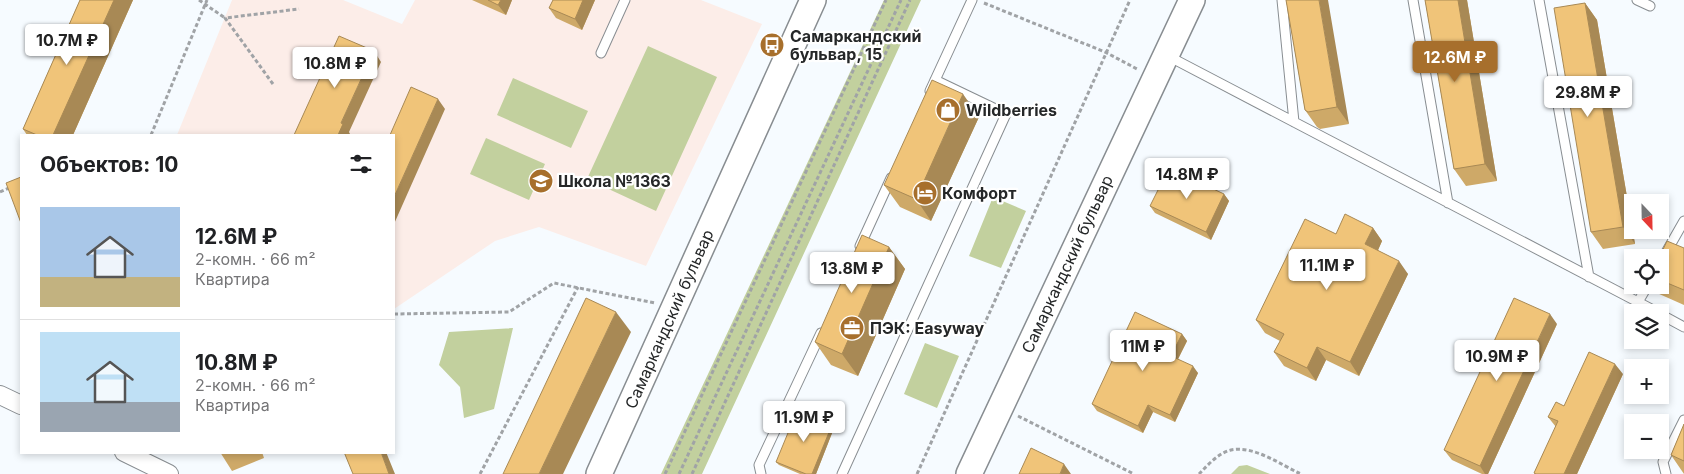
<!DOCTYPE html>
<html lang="ru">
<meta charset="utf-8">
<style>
:root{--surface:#fff;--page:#f6f6f6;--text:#202124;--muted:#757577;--line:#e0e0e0;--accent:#a76f2c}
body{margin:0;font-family:Inter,sans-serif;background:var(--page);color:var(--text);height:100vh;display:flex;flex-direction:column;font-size:19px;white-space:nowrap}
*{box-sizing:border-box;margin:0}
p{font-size:16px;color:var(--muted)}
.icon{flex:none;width:28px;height:28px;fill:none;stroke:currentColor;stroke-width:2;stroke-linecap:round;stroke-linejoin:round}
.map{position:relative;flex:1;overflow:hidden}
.drawer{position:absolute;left:20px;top:134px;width:375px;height:320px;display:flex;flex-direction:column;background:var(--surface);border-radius:0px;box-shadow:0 2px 8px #0003}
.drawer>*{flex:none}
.needle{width:32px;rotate:158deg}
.controls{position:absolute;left:1624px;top:194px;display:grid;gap:10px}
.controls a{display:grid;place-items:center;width:45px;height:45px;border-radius:0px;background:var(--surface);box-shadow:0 2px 8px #0003;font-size:25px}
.price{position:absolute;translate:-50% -42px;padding:0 11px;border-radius:5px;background:#fff;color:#222;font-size:16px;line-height:32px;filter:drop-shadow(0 1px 2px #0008)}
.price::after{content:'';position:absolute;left:50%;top:30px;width:15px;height:11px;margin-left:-8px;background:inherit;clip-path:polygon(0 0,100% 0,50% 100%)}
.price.selected{background:var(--accent);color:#fff}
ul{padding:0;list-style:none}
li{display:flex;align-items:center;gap:15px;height:125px;padding:0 20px}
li+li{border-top:1px solid var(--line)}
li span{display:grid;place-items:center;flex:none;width:140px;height:100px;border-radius:0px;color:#555}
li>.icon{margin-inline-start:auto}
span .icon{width:60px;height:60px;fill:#fffc;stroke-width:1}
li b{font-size:21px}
h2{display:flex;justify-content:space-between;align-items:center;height:60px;padding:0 20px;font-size:21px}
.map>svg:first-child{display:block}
</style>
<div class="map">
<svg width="1684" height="474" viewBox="0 0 1684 474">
<rect width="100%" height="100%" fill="#f6fbff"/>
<!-- education -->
<path fill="#fcede8" d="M 232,0 L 343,0 L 402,24 L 415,0 L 701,0 L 762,24 L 646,266 L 539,227 L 495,241 L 394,309 L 394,135 L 177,135 Z"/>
<!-- green -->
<path fill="#c2d09e" d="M 884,0 L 921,0 L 702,474 L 661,474 Z
M 648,46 L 717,77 L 656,211 L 587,179 Z
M 513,78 L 588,111 L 571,148 L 497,115 Z
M 486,138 L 545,164 L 529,200 L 470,174 Z
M 993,197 L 1026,211 L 1001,268 L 969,256 Z
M 513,328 L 494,409 L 464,418 L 460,387 L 439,365 L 449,332 Z
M 925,343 L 959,356 L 937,408 L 904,394 Z
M 1247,465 L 1270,474 L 1231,474 L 1239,466 Z"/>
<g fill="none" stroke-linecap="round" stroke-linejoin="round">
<defs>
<path id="lane" d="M 1282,0 L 1294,122
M 1413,0 L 1448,203
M 1539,0 L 1589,277
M 1637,0 L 1650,6
M 601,53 L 625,0
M 1168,56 L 1638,302
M 930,91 L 972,0
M 860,246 L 891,178
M 1660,263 L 1684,221
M 1648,285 L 1638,302 L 1657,312
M 1660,314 L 1684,327
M 761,474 L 759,465 L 821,333
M 842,474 L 1006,114 L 935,80
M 1666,474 L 1663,462 L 1684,420"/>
<path id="street" d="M 0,395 L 21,405
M 124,452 L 169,474"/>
<path id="secondary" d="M 599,474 L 813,0
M 969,474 L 1192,0"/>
</defs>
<!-- lane casing -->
<use href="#lane" stroke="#888d91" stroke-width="11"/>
<!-- street casing -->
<use href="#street" stroke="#888d91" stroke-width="20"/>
<!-- secondary casing -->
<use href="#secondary" stroke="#888d91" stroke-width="28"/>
<!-- path -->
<path stroke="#a0a3a6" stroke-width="3" stroke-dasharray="4 2.5" stroke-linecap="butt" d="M 199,0 L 225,18
M 984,3 L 1105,52 L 1139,70
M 273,84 L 225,18 L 299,9
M 151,135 L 207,0
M 0,192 L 11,187
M 394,314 L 509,312 L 554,283 L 655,303
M 1018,416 L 1134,474
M 480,474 L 578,287
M 665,474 L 886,0
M 679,474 L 901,0
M 692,474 L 910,0
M 917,474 L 1130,0
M 1199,474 C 1208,465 1218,453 1231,450 C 1254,445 1281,465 1301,474"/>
<!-- lane -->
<use href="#lane" stroke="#fff" stroke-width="9"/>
<!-- street -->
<use href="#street" stroke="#fff" stroke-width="18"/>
<!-- secondary -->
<use href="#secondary" stroke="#fff" stroke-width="25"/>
</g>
<!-- wall -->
<path fill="#cea968" d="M 80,0 L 133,0 L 73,135 L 27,135 L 23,129 Z
M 472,0 L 512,0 L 506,15 Z
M 553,0 L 595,0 L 582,30 L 556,18 L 549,8 Z
M 1286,0 L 1349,124 L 1320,129 L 1317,127 L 1305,110 Z
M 1425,0 L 1467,0 L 1497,181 L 1466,186 L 1454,169 Z
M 1585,3 L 1597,20 L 1635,244 L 1603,249 L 1591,232 Z
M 979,117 L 931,221 L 900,207 L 884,185 Z
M 1224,194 L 1229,201 L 1211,240 L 1155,213 L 1150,206 Z
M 1373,228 L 1382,241 L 1378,250 L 1408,274 L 1359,376 L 1326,360 L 1316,381 L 1284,366 L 1274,352 L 1280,341 L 1265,333 L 1256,320 L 1336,234 Z
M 889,247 L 905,269 L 858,376 L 831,365 L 815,342 Z
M 1684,248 L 1684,305 L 1657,293 L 1651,285 L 1660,285 L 1660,280 Z
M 1557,324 L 1488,474 L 1482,474 L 1452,460 L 1444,450 Z
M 1182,334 L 1187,341 L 1178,359 L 1198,373 L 1175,422 L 1153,412 L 1143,433 L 1097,411 L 1092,404 Z
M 1623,374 L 1577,474 L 1535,474 L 1534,473 L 1556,427 L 1548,417 L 1564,406 Z
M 1684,424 L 1684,474 L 1671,455 Z
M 834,428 L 816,474 L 800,474 L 779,465 L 776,462 Z
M 220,452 L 262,452 L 264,458 L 232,471 Z"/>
<!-- shaded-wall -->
<path fill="#a88955" d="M 114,0 L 133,0 L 73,135 L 53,135 Z
M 501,0 L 512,0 L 506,15 L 498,5 Z
M 583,0 L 595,0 L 582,30 L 575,19 Z
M 1319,0 L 1328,0 L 1349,124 L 1337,107 Z
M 1458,0 L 1467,0 L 1497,181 L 1485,164 Z
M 1585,3 L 1597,20 L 1635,244 L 1623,227 Z
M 374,51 L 381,62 L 349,132 L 350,134 L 338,135 L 341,123 Z
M 963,94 L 979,117 L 931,221 L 916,199 Z
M 438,99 L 445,109 L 394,224 L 394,197 Z
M 1224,194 L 1229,201 L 1211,240 L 1206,232 Z
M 1373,228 L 1382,241 L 1375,257 L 1365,244 Z
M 889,247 L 905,269 L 858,376 L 842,354 Z
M 1399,261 L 1408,274 L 1359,376 L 1350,362 Z
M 616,312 L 631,332 L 563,474 L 539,474 Z
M 1550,314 L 1557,324 L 1488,474 L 1485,474 L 1480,466 Z
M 1182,334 L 1187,341 L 1176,363 L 1171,356 Z
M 1317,347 L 1326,360 L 1316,381 L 1307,368 Z
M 1615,364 L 1623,374 L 1577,474 L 1564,474 Z
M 1193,366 L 1198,373 L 1175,422 L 1170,415 Z
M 1148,405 L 1153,412 L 1143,433 L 1138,426 Z
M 832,425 L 834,428 L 816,474 L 812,474 Z
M 381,452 L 386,452 L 395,474 L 389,474 Z
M 1064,464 L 1071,474 L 1060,474 Z"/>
<!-- building -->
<path fill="#f0c479" stroke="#a88955" d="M 80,0 L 114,0 L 53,135 L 37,135 L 23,129 Z
M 488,0 L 501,0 L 498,5 Z
M 553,0 L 583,0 L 575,19 L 549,8 Z
M 1286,0 L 1319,0 L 1337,107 L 1308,112 L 1305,110 Z
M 1425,0 L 1458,0 L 1485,164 L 1454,169 Z
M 1585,3 L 1623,227 L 1591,232 L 1554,8 Z
M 339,36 L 374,51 L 341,123 L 343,124 L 338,135 L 294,135 Z
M 932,80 L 963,94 L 916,199 L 884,185 Z
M 411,87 L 438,99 L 394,197 L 394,135 L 390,135 Z
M 1169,168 L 1224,194 L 1206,232 L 1150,206 Z
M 21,177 L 21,223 L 6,183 Z
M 1345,214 L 1373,228 L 1365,244 L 1399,261 L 1350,362 L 1317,347 L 1307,368 L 1274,352 L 1284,334 L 1256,320 L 1305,219 L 1336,234 Z
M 862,235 L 889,247 L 842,354 L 815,342 Z
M 1667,241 L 1684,248 L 1684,290 L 1660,280 L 1660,258 L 1659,258 Z
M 586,298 L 616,312 L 539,474 L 503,474 Z
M 1514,298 L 1550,314 L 1480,466 L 1444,450 Z
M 1135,312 L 1182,334 L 1171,356 L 1193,366 L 1170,415 L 1148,405 L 1138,426 L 1092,404 Z
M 1589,352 L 1615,364 L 1564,474 L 1536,474 L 1534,473 L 1558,421 L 1548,417 L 1556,402 L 1564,406 Z
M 797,411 L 832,425 L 812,474 L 806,474 L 776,462 Z
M 1684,424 L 1684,461 L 1671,455 Z
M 1031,448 L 1064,464 L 1060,474 L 1019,474 Z
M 344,452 L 381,452 L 389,474 L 353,474 Z"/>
<!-- icons -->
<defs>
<symbol id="bus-disc" viewBox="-11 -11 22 22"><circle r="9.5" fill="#a76f2c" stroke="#fff"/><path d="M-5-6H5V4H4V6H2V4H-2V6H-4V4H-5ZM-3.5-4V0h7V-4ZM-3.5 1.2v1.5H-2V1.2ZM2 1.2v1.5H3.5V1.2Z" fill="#fff"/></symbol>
<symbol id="shop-disc" viewBox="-11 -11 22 22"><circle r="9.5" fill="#a76f2c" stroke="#fff"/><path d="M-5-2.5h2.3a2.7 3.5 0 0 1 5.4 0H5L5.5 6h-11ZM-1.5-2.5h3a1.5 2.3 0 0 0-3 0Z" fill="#fff"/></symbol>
<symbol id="school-disc" viewBox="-11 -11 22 22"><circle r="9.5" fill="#a76f2c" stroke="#fff"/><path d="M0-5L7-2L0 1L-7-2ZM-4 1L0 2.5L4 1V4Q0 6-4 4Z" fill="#fff"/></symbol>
<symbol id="hotel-disc" viewBox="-11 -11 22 22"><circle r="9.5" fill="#a76f2c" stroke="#fff"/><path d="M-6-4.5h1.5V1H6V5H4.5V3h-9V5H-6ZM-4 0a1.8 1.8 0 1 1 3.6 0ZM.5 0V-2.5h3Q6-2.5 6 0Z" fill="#fff"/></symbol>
<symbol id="office-disc" viewBox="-11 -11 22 22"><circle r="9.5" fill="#a76f2c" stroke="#fff"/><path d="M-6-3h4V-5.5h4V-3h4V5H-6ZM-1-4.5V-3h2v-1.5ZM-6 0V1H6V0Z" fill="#fff"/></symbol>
</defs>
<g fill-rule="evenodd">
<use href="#bus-disc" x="758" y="31" width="28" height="28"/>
<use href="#shop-disc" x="934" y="96" width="28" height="28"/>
<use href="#school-disc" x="527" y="167" width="28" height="28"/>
<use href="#hotel-disc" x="911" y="179" width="28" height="28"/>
<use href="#office-disc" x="838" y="314" width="28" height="28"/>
</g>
<g text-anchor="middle" stroke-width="4.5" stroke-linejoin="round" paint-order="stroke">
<!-- poi labels -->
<g font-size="16" font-weight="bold" fill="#252728" stroke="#fff" text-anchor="start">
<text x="790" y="42">Самаркандский<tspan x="790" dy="18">бульвар, 15</tspan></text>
<text x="966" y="116">Wildberries</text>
<text x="558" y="187">Школа №1363</text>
<text x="942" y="199">Комфорт</text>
<text x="870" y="334">ПЭК: Easyway</text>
</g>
<!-- street labels -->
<g font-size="16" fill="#252728" stroke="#fff">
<text transform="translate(1067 264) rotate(-65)" y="6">Самаркандский бульвар</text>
<text transform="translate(669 319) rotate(-66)" y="6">Самаркандский бульвар</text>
</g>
</g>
</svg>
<div class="controls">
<a><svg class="needle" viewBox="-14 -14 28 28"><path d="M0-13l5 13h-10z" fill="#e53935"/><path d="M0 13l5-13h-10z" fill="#757577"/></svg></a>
<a><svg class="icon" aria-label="locate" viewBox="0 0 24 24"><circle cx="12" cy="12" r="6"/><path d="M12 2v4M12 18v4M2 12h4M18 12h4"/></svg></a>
<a><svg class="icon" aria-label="layers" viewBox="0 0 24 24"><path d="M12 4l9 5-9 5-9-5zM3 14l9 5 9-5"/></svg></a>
<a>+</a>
<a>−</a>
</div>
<b class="price" style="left:67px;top:66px">10.7M ₽</b>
<b class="price selected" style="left:1455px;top:83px">12.6M ₽</b>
<b class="price" style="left:335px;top:89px">10.8M ₽</b>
<b class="price" style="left:1588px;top:118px">29.8M ₽</b>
<b class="price" style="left:1187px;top:200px">14.8M ₽</b>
<b class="price" style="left:1327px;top:291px">11.1M ₽</b>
<b class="price" style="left:852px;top:294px">13.8M ₽</b>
<b class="price" style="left:1143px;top:372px">11M ₽</b>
<b class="price" style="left:1497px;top:382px">10.9M ₽</b>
<b class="price" style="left:804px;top:443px">11.9M ₽</b>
<section class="drawer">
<h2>Объектов: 10<svg class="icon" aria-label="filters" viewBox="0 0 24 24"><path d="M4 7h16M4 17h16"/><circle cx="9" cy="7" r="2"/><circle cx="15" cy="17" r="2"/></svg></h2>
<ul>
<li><span style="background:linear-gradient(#a9c7e8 70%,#c2b280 0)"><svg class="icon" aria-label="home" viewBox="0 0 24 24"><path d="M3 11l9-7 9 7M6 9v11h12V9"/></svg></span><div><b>12.6M ₽</b><p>2-комн. · 66 m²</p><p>Квартира</p></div></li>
<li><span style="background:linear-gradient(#bfe0f5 70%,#9aa5b1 0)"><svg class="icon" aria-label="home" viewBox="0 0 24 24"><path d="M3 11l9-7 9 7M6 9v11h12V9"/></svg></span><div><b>10.8M ₽</b><p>2-комн. · 66 m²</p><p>Квартира</p></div></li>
</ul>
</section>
</div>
